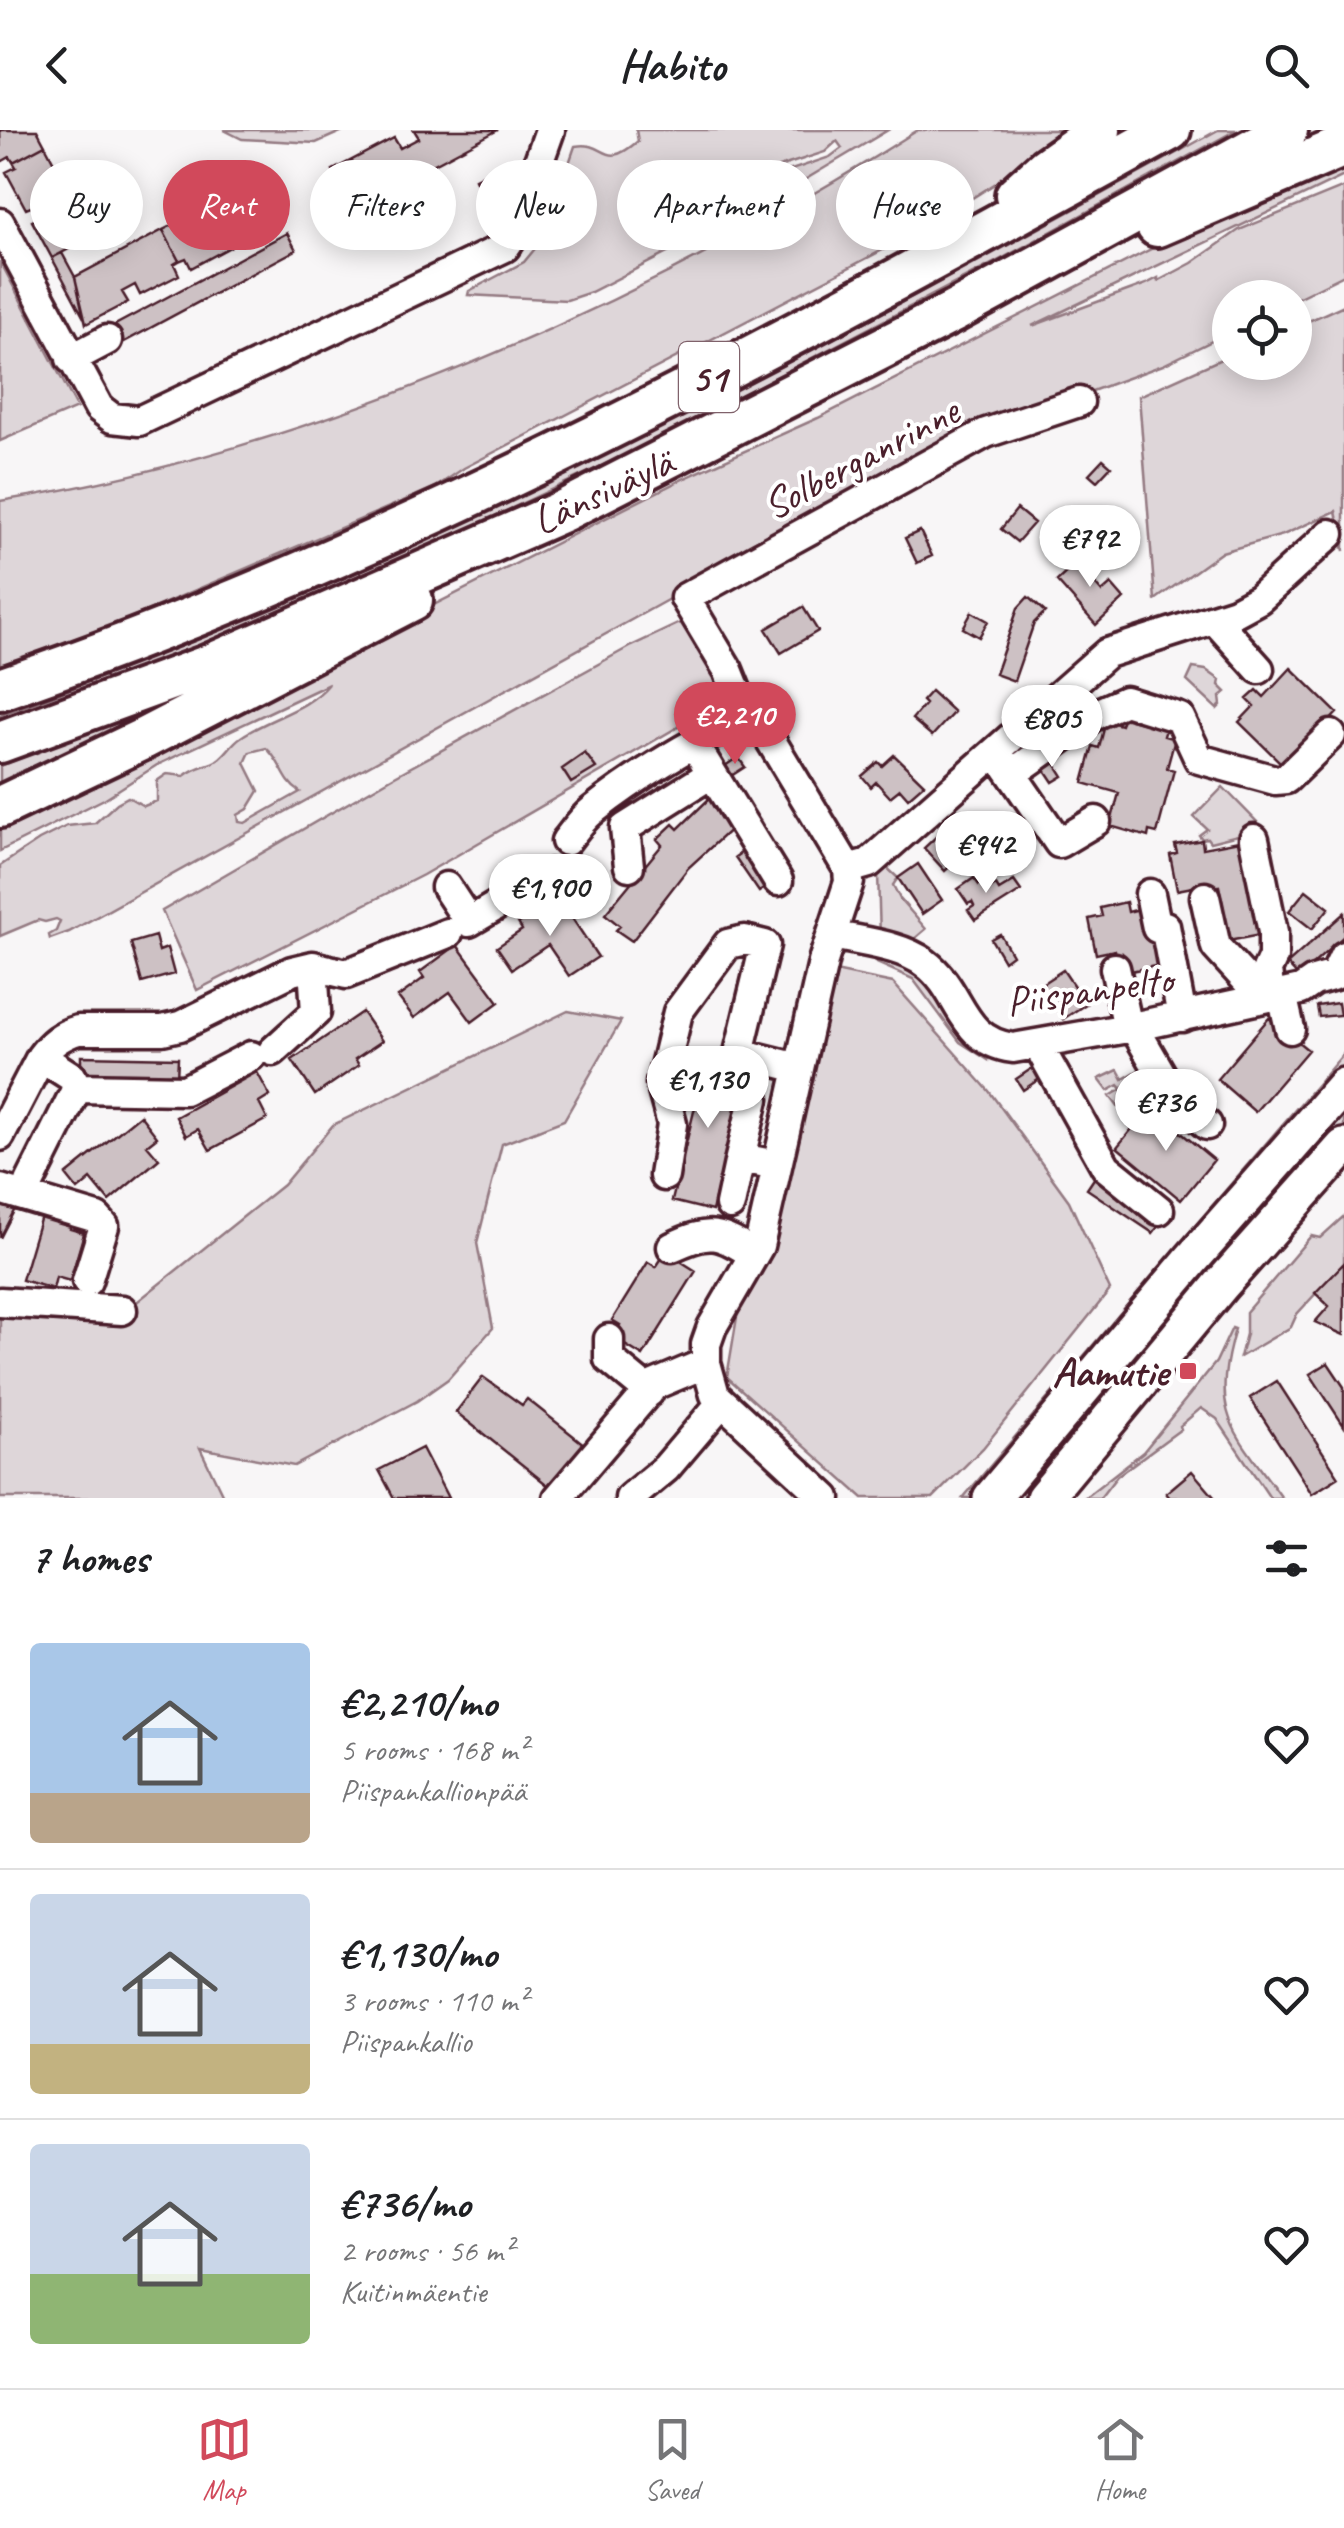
<!DOCTYPE html>
<meta charset="utf-8">
<style>
:root{--surface:#fff;--page:#f6f6f6;--text:#202124;--muted:#757577;--line:#e0e0e0;--accent:#d1495b}
body{margin:0;font-family:Caveat,sans-serif;background:var(--page);color:var(--text);height:100vh;display:flex;flex-direction:column;font-size:38px;white-space:nowrap}
*{box-sizing:border-box;margin:0}
p{font-size:32px;color:var(--muted)}
.icon{flex:none;width:55px;height:55px;fill:none;stroke:currentColor;stroke-width:2;stroke-linecap:round;stroke-linejoin:round}
.map{position:relative;height:1368px;overflow:hidden}
.panel{display:flex;flex-direction:column;background:var(--surface);flex:1}
.panel>*{flex:none}
.guide{position:absolute;left:30px;top:30px;width:1285px;height:90px;display:flex;gap:20px}
.fabs{position:absolute;left:1212px;top:150px;display:grid;gap:20px}
.fabs a{display:grid;place-items:center;width:100px;height:100px;border-radius:50%;background:var(--surface);box-shadow:0 5px 25px #0003;font-size:50px}
.price{position:absolute;translate:-50% -85px;padding:0 22px;border-radius:35px;background:#fff;color:#222;font-size:32px;line-height:65px;filter:drop-shadow(0 2px 5px #0008)}
.price::after{content:'';position:absolute;left:50%;top:60px;width:30px;height:22px;margin-left:-15px;background:inherit;clip-path:polygon(0 0,100% 0,50% 100%)}
.price.current{background:var(--accent);color:#fff}
ul{padding:0;list-style:none}
li{display:flex;align-items:center;gap:30px;height:250px;padding:0 30px}
li+li{border-top:2px solid var(--line)}
li span{display:grid;place-items:center;flex:none;width:280px;height:200px;border-radius:10px;color:#555}
li>.icon{margin-inline-start:auto}
span .icon{width:120px;height:120px;fill:#fffc;stroke-width:1}
li b{font-size:42px}
h2{display:flex;justify-content:space-between;align-items:center;height:120px;padding:0 30px;font-size:42px}
.pill{padding:0 35px;border-radius:45px;background:var(--surface);box-shadow:0 5px 25px #0003;font-size:35px;line-height:90px}
.pill.current{background:var(--accent);color:#fff}
header{display:flex;justify-content:space-between;align-items:center;height:130px;padding:0 30px;background:var(--surface);font-size:45px;font-weight:600}
.dock{display:flex;justify-content:space-around;align-items:center;height:140px;border-top:2px solid var(--line);background:var(--surface);font-size:28px;color:var(--muted)}
.dock a{display:grid;justify-items:center;gap:5px}
.dock .current{color:var(--accent)}
.map>svg:first-child{display:block}
</style>
<header><svg class="icon" aria-label="back" viewBox="0 0 24 24"><path d="M15 5l-7 7 7 7"/></svg>Habito<svg class="icon" aria-label="search" viewBox="0 0 24 24"><circle cx="10" cy="10" r="6"/><path d="M15 15l6 6"/></svg></header>
<div class="map">
<svg width="1344" height="1368" viewBox="0 0 1344 1368">
<rect width="100%" height="100%" fill="#f8f6f7"/>
<filter id="ink" filterUnits="userSpaceOnUse"><feTurbulence type="fractalNoise" baseFrequency=".01" numOctaves="2"/><feDisplacementMap in="SourceGraphic" scale="20" xChannelSelector="R" yChannelSelector="G"/><feConvolveMatrix kernelMatrix="1 2 1 2 8 2 1 2 1" color-interpolation-filters="sRGB"/></filter>
<g filter="url(#ink)">
<!-- green -->
<path fill="#ded6d9" stroke="#947a82" stroke-width="2.5" fill-rule="evenodd" d="M 224,0 L 345,0 L 316,13 L 242,9 Z
M 636,0 L 888,0 L 771,70 L 591,162 L 567,170 L 468,165 L 469,161 L 524,132 L 543,109 L 575,16 C 609,10 602,42 638,11 ZM 837,11 L 842,18 L 830,27 L 788,41 L 767,63 L 722,86 L 716,85 L 716,80 L 755,60 L 767,44 L 779,37 L 825,22 Z
M 918,0 L 1080,0 L 923,99 L 464,338 L 436,357 L 100,501 L 0,537 L 0,371 C 316,321 649,171 918,0 Z
M 1218,0 L 1236,0 L 1003,128 L 642,317 L 387,437 L 190,524 L 0,596 L 0,585 C 425,431 823,219 1218,0 Z
M 1344,30 L 1344,46 L 1032,196 L 1146,154 L 1158,148 L 1158,151 L 1192,133 L 1239,100 L 1344,57 L 1344,145 L 1295,169 L 1230,168 L 1230,202 L 1163,235 L 1043,279 L 687,459 L 69,802 L 50,809 L 49,805 L 56,801 L 60,791 L 56,789 L 45,792 L 38,790 L 0,806 L 0,736 L 39,710 L 67,696 L 95,693 L 117,673 L 128,667 L 144,676 L 157,671 L 157,651 L 167,644 L 184,646 C 194,638 201,637 212,633 C 224,629 230,614 241,607 C 270,587 307,581 329,554 L 157,635 L 104,669 L 0,721 L 0,700 L 90,657 L 145,621 L 685,348 L 818,288 L 1222,83 ZM 266,618 C 282,631 282,651 300,662 L 245,693 L 239,692 L 238,685 L 248,679 L 259,661 L 245,633 L 250,622 Z
M 0,131 L 77,278 L 0,311 Z
M 1344,175 L 1344,421 L 1336,381 L 1283,405 L 1222,422 L 1155,470 L 1139,266 L 1230,225 L 1230,232 L 1295,232 L 1295,197 Z
M 682,492 L 722,550 L 726,569 L 423,745 L 197,860 L 162,781 L 393,647 L 631,516 Z
M 1193,538 L 1206,540 L 1220,550 L 1219,555 L 1226,562 L 1220,567 L 1221,575 L 1217,579 L 1187,551 Z
M 248,540 L 0,661 L 0,636 Z
M 1223,657 L 1258,693 L 1261,705 L 1240,709 L 1238,705 L 1210,712 L 1207,708 L 1202,709 L 1199,705 L 1207,699 L 1194,687 Z
M 883,734 L 898,748 L 893,755 L 900,769 L 926,799 L 912,811 L 880,807 L 878,743 Z
M 875,824 L 921,841 L 988,921 L 988,930 L 960,912 L 913,849 L 877,833 Z
M 835,841 L 893,853 L 989,961 L 1069,1071 L 1110,1160 L 983,1318 L 933,1368 L 863,1368 L 727,1247 L 738,1181 L 779,1093 L 790,1028 Z
M 568,881 L 621,891 L 564,990 L 502,1014 L 477,1113 L 493,1198 L 448,1249 L 417,1271 L 294,1336 L 200,1318 L 224,1368 L 0,1368 L 0,1185 L 113,1191 L 283,1055 L 333,995 Z
M 1344,923 L 1344,940 L 1193,1112 L 1186,1106 Z
M 1144,937 L 1149,945 L 1138,954 L 1142,964 L 1136,973 L 1132,971 L 1125,979 L 1119,978 L 1110,966 L 1122,959 L 1119,955 L 1108,961 L 1099,949 L 1118,940 L 1123,949 Z
M 1344,977 L 1344,1000 L 1220,1141 L 1210,1131 Z
M 1344,1086 L 1344,1133 L 1297,1184 L 1291,1197 L 1240,1227 L 1246,1204 L 1246,1182 L 1311,1106 L 1320,1108 Z
M 1167,1128 L 1175,1134 L 979,1368 L 963,1368 Z
M 1200,1147 L 1208,1156 L 1030,1368 L 1009,1368 L 1192,1149 Z
M 1232,1198 L 1235,1199 C 1209,1287 1234,1300 1282,1368 L 1270,1368 L 1217,1289 L 1201,1278 L 1180,1296 L 1181,1299 L 1117,1346 L 1100,1368 L 1084,1368 L 1143,1322 L 1216,1232 Z"/>
<!-- building -->
<path fill="#cdc1c4" stroke="#4a1f2b" stroke-width="2.5" d="M 0,0 L 37,0 L 45,15 L 13,32 L 10,27 L 1,32 Z
M 414,0 L 498,0 L 348,80 L 334,53 L 338,51 L 333,40 L 394,8 L 400,18 L 419,8 Z
M 45,15 L 93,106 L 52,128 L 32,91 L 42,86 L 39,80 L 36,75 L 26,79 L 6,42 L 16,37 L 13,32 Z
M 499,37 L 504,48 L 480,60 L 475,49 Z
M 260,50 L 281,91 L 243,111 L 238,101 L 231,104 L 225,107 L 230,117 L 191,138 L 186,128 L 179,131 L 163,100 Z
M 163,100 L 179,131 L 174,134 L 179,145 L 140,165 L 135,155 L 122,162 L 128,172 L 86,194 L 75,147 Z
M 287,103 L 296,120 L 111,219 L 102,202 Z
M 62,123 L 75,147 L 84,188 L 52,128 Z
M 1103,329 L 1111,336 L 1097,351 L 1089,344 Z
M 1017,379 L 1034,393 L 1017,412 L 1001,399 Z
M 920,401 L 932,426 L 917,433 L 905,408 Z
M 1086,424 L 1100,440 L 1090,448 L 1102,462 L 1111,454 L 1124,469 L 1096,495 L 1057,451 Z
M 1028,467 L 1045,482 L 1034,493 L 1014,551 L 995,544 L 1018,478 Z
M 803,477 L 818,501 L 781,523 L 766,499 Z
M 972,482 L 988,491 L 979,507 L 963,498 Z
M 1291,538 L 1337,583 L 1285,637 L 1239,592 L 1254,576 L 1247,569 L 1257,560 L 1264,567 Z
M 931,561 L 954,582 L 932,606 L 912,589 L 925,574 L 922,571 Z
M 1123,588 L 1166,599 L 1164,606 L 1175,609 L 1167,638 L 1174,640 L 1157,703 L 1149,701 L 1148,707 L 1110,696 L 1119,663 L 1083,653 L 1093,616 L 1099,618 L 1106,591 L 1121,595 Z
M 585,623 L 596,638 L 571,653 L 562,639 Z
M 894,625 L 924,654 L 908,668 L 900,659 L 890,667 L 876,652 L 871,657 L 862,646 L 878,632 L 882,636 Z
M 738,627 L 745,637 L 731,646 L 725,636 Z
M 1051,627 L 1063,646 L 1053,652 L 1041,634 Z
M 713,665 L 734,696 L 688,738 L 632,811 L 616,800 L 620,796 L 605,784 L 662,715 L 657,709 L 673,694 L 678,699 Z
M 940,703 L 949,713 L 955,707 L 967,721 L 945,741 L 924,718 Z
M 1202,710 L 1203,718 L 1239,711 L 1241,720 L 1250,718 L 1255,744 L 1247,746 L 1252,770 L 1261,768 L 1260,805 L 1223,812 L 1216,777 L 1223,776 L 1219,756 L 1209,758 L 1208,754 L 1177,760 L 1170,725 L 1177,723 L 1175,715 Z
M 748,718 L 772,753 L 759,762 L 735,727 Z
M 918,734 L 942,770 L 922,784 L 898,748 Z
M 974,748 L 979,755 L 987,751 L 991,758 L 996,755 L 999,760 L 1014,751 L 1021,761 L 975,790 L 968,780 L 974,776 L 972,772 L 968,774 L 958,759 Z
M 1306,760 L 1329,778 L 1312,799 L 1289,781 Z
M 558,767 L 598,827 L 569,846 L 548,815 L 512,839 L 497,817 L 522,800 L 518,793 Z
M 1126,772 L 1128,782 L 1147,777 L 1160,835 L 1126,842 L 1122,823 L 1116,824 L 1115,820 L 1096,824 L 1089,789 L 1102,786 L 1100,778 Z
M 1344,783 L 1344,806 L 1299,847 L 1287,834 Z
M 1000,804 L 1012,825 L 1004,831 L 991,809 Z
M 155,806 L 159,821 L 167,818 L 174,844 L 142,853 L 131,813 Z
M 457,815 L 499,872 L 472,892 L 450,862 L 414,888 L 398,867 L 424,848 L 420,842 Z
M 1063,840 L 1086,874 L 1063,889 L 1040,855 Z
M 1338,873 L 1340,885 L 1319,887 L 1317,876 Z
M 362,882 L 382,911 L 355,929 L 359,935 L 315,965 L 292,930 Z
M 1269,888 L 1308,920 L 1255,982 L 1217,949 Z
M 81,926 L 178,928 L 177,948 L 81,946 Z
M 706,931 L 747,941 L 712,1081 L 672,1071 L 696,973 L 679,969 L 688,934 L 705,938 Z
M 1037,935 L 1044,946 L 1023,960 L 1016,949 Z
M 257,942 L 270,966 L 259,973 L 267,989 L 210,1020 L 198,999 L 186,1006 L 176,987 Z
M 1150,977 L 1214,1030 L 1181,1070 L 1117,1017 Z
M 140,985 L 157,1007 L 147,1015 L 159,1029 L 109,1071 L 91,1049 L 78,1060 L 66,1045 Z
M 1097,1044 L 1164,1089 L 1153,1103 L 1087,1059 Z
M 0,1066 L 17,1075 L 0,1108 Z
M 44,1076 L 74,1085 L 70,1099 L 84,1103 L 70,1151 L 56,1147 L 53,1159 L 22,1150 Z
M 666,1122 L 696,1141 L 643,1226 L 612,1207 L 620,1195 L 612,1190 L 648,1132 L 656,1137 Z
M 1344,1133 L 1344,1205 L 1315,1192 L 1329,1176 L 1315,1163 Z
M 1328,1233 L 1344,1257 L 1344,1296 L 1310,1244 Z
M 483,1247 L 522,1275 L 527,1269 L 585,1315 L 550,1357 L 456,1282 Z
M 1277,1251 L 1339,1347 L 1312,1364 L 1250,1268 Z
M 422,1318 L 448,1368 L 394,1368 L 379,1340 Z
M 1192,1341 L 1215,1368 L 1170,1368 L 1166,1363 Z"/>
<g fill="none" stroke-linecap="round" stroke-linejoin="round">
<defs>
<path id="minor" d="M 0,93 L 99,278 L 112,288 L 139,291 L 505,117 L 512,107 L 550,0
M 71,229 L 107,210
M 1214,489 L 1259,539
M 694,614 L 778,751
M 1002,630 L 1059,713 L 1096,691
M 1013,643 L 1096,584 L 1125,571 L 1180,588 L 1199,629 L 1275,650 L 1286,649 L 1331,605
M 1254,709 L 1273,802 L 1273,827 L 1267,840 L 1270,867
M 566,711 C 574,701 582,689 592,681 C 623,656 713,595 749,592
M 629,736 L 625,698 L 711,644
M 848,739 L 869,733 L 1107,523 L 1235,482 L 1259,469 L 1330,404
M 446,757 L 469,792 L 550,744
M 1150,764 L 1157,798 L 1165,796 L 1182,887
M 1205,767 L 1216,817 L 1250,854 L 1270,867
M 833,805 C 862,812 901,815 925,833 C 963,861 958,910 1013,918 L 1128,898 L 1301,860 L 1314,851 L 1335,845 L 1344,826
M 1115,838 L 1128,898
M 1282,864 L 1290,899
M 1134,897 L 1175,968 L 1207,995
M 1038,915 L 1106,1037 L 1159,1080
M 273,921 L 316,882 L 313,836
M 77,958 L 185,960 L 251,926
M 0,1006 L 41,927 C 51,913 61,905 78,900 L 162,900 L 180,896 L 292,841 L 313,836 L 346,844 L 448,803
M 740,1028 L 754,969
M 664,1046 L 672,994 L 661,953 L 678,882 L 728,814 L 745,810 L 765,815 L 739,923 L 799,938
M 30,1052 L 77,958 L 72,947 L 41,927
M 0,1059 L 97,1088 L 104,1096 L 87,1151
M 730,1075 L 740,1028 L 777,1035
M 672,1117 C 709,1099 720,1102 754,1125
M 0,1172 L 122,1180
M 609,1209 L 609,1229 L 649,1262
M 558,1368 L 654,1255 L 706,1233
M 630,1368 L 666,1338 L 722,1272
M 826,1368 L 715,1265 L 706,1233 L 706,1214 L 712,1197 L 759,1116 L 824,828 L 849,752 L 848,739 L 765,601 L 749,592 L 728,540 L 685,468 L 986,303 L 1079,272"/>
<path id="major" d="M 991,1368 L 1192,1129 L 1344,956
M 1044,1368 L 1221,1155 L 1344,1017"/>
<path id="highway" d="M 1016,65 L 1046,38 L 1100,0
M 1157,96 L 1344,16
M 0,559 C 409,419 792,208 1170,0
M 0,612 L 207,536 L 563,381 L 955,181 L 1287,0
M 0,677 L 143,609 L 412,470"/>
</defs>
<!-- minor casing -->
<use href="#minor" stroke="#4a1f2b" stroke-width="35"/>
<!-- major casing -->
<use href="#major" stroke="#4a1f2b" stroke-width="42"/>
<!-- highway casing -->
<use href="#highway" stroke="#4a1f2b" stroke-width="48"/>
<!-- minor -->
<use href="#minor" stroke="#fff" stroke-width="28"/>
<!-- major -->
<use href="#major" stroke="#fff" stroke-width="35"/>
<!-- highway -->
<use href="#highway" stroke="#fff" stroke-width="40"/>
</g>
</g>
<!-- markers -->
<rect fill="#d1495b" stroke="#fff" stroke-width="4" x="1178" y="1231" width="20" height="20" rx="5"/>
<g text-anchor="middle" stroke-width="8" stroke-linejoin="round" paint-order="stroke">
<!-- shield labels -->
<rect fill="#fff" stroke="#80626b" stroke-width="2.5" x="679" y="212" width="60" height="70" rx="8"/>
<g font-size="40" font-weight="bold" fill="#4a1f2b">
<text x="709" y="261">51</text>
</g>
<!-- street labels -->
<g font-size="42" fill="#4a1f2b" stroke="#fff">
<text transform="translate(860 327) rotate(-28)" y="15">Solberganrinne</text>
<text transform="translate(602 360) rotate(-25)" y="15">Länsiväylä</text>
<text transform="translate(1089 859) rotate(-8)" y="15">Piispanpelto</text>
</g>
<!-- poi labels -->
<g font-size="42" font-weight="bold" fill="#4a1f2b" stroke="#fff" text-anchor="end">
<text x="1168" y="1256">Aamutie</text>
</g>
</g>
</svg>
<div class="fabs">
<a><svg class="icon" aria-label="locate" viewBox="0 0 24 24"><circle cx="12" cy="12" r="6"/><path d="M12 2v4M12 18v4M2 12h4M18 12h4"/></svg></a>
</div>
<b class="price" style="left:1090px;top:460px">€792</b>
<b class="price current" style="left:735px;top:637px">€2,210</b>
<b class="price" style="left:1052px;top:640px">€805</b>
<b class="price" style="left:986px;top:766px">€942</b>
<b class="price" style="left:550px;top:809px">€1,900</b>
<b class="price" style="left:708px;top:1001px">€1,130</b>
<b class="price" style="left:1166px;top:1024px">€736</b>
<div class="guide">
<a class="pill">Buy</a>
<a class="pill current">Rent</a>
<a class="pill">Filters</a>
<a class="pill">New</a>
<a class="pill">Apartment</a>
<a class="pill">House</a>
</div>
</div>
<section class="panel">
<h2>7 homes<svg class="icon" aria-label="filters" viewBox="0 0 24 24"><path d="M4 7h16M4 17h16"/><circle cx="9" cy="7" r="2"/><circle cx="15" cy="17" r="2"/></svg></h2>
<ul>
<li><span style="background:linear-gradient(#a9c7e8 75%,#b9a48a 0)"><svg class="icon" aria-label="home" viewBox="0 0 24 24"><path d="M3 11l9-7 9 7M6 9v11h12V9"/></svg></span><div><b>€2,210/mo</b><p>5 rooms · 168 m²</p><p>Piispankallionpää</p></div><svg class="icon" aria-label="heart" viewBox="0 0 24 24"><path d="M12 20l-8-8c-3-5 5-10 8-4 3-6 11-1 8 4z"/></svg></li>
<li><span style="background:linear-gradient(#c9d6e8 75%,#c2b280 0)"><svg class="icon" aria-label="home" viewBox="0 0 24 24"><path d="M3 11l9-7 9 7M6 9v11h12V9"/></svg></span><div><b>€1,130/mo</b><p>3 rooms · 110 m²</p><p>Piispankallio</p></div><svg class="icon" aria-label="heart" viewBox="0 0 24 24"><path d="M12 20l-8-8c-3-5 5-10 8-4 3-6 11-1 8 4z"/></svg></li>
<li><span style="background:linear-gradient(#c9d6e8 65%,#8fb573 0)"><svg class="icon" aria-label="home" viewBox="0 0 24 24"><path d="M3 11l9-7 9 7M6 9v11h12V9"/></svg></span><div><b>€736/mo</b><p>2 rooms · 56 m²</p><p>Kuitinmäentie</p></div><svg class="icon" aria-label="heart" viewBox="0 0 24 24"><path d="M12 20l-8-8c-3-5 5-10 8-4 3-6 11-1 8 4z"/></svg></li>
</ul>
</section>
<nav class="dock">
<a class="current"><svg class="icon" aria-label="map" viewBox="0 0 24 24"><path d="M3 6l6-2 6 2 6-2v14l-6 2-6-2-6 2zM9 4v14M15 6v14"/></svg>Map</a>
<a><svg class="icon" aria-label="saved" viewBox="0 0 24 24"><path d="M7 4h10v16l-5-4-5 4z"/></svg>Saved</a>
<a><svg class="icon" aria-label="home" viewBox="0 0 24 24"><path d="M3 11l9-7 9 7M6 9v11h12V9"/></svg>Home</a>
</nav>
